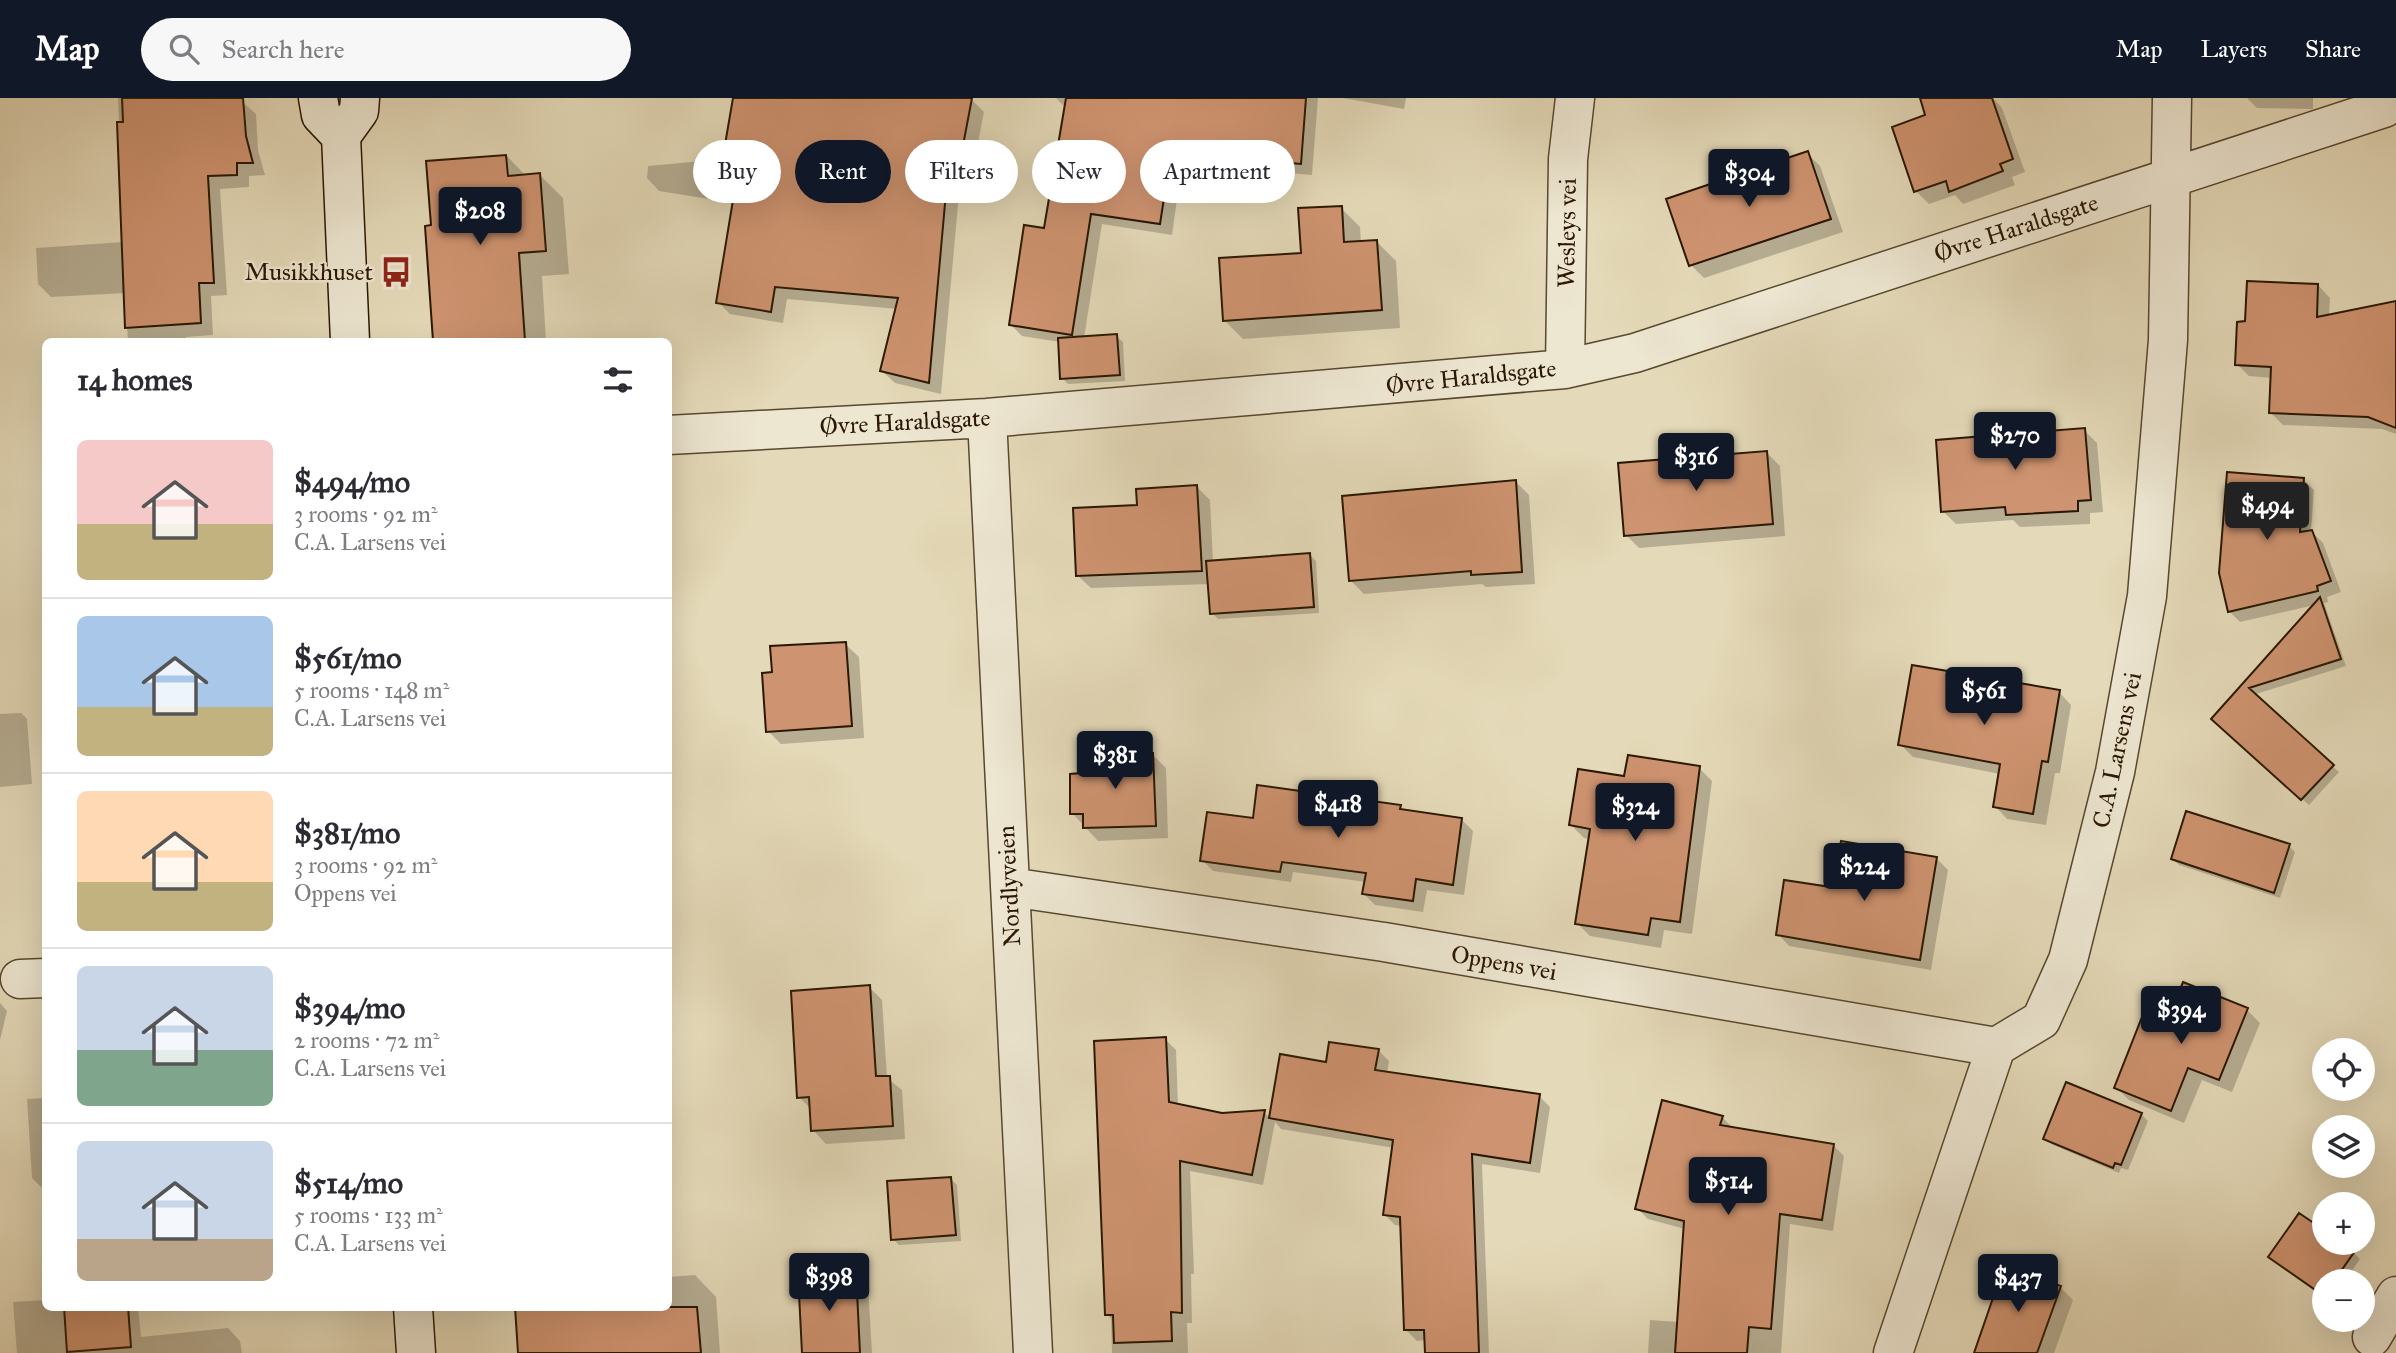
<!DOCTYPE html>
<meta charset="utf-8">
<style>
:root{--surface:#fff;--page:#f7f7f7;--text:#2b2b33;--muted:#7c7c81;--line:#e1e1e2;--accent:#111827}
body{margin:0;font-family:"IM FELL Great Primer",serif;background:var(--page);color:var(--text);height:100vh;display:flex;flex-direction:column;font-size:26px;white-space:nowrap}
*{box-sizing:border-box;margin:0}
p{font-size:23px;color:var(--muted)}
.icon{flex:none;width:38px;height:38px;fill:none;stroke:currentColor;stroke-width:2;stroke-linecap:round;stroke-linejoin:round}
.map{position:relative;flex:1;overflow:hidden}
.drawer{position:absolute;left:42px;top:240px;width:630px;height:973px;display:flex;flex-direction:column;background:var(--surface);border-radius:10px;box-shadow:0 7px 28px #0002}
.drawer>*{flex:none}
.banner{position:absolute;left:693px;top:42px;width:665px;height:63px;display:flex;gap:14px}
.tools{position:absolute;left:2312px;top:940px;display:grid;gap:14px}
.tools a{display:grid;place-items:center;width:63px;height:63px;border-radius:50%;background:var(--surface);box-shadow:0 7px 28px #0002;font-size:35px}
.price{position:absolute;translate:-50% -60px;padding:0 16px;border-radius:7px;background:var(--accent);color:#fff;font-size:23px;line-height:46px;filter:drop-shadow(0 2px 4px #0008)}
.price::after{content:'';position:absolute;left:50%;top:42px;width:21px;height:16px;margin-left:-10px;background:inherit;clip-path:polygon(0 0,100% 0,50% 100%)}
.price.active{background:#222;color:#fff}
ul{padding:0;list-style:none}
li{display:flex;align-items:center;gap:21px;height:175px;padding:0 35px}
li+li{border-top:2px solid var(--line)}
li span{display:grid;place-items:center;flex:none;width:196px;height:140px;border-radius:10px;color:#555}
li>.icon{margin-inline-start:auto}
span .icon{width:84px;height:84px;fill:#fffc;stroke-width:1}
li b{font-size:30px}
h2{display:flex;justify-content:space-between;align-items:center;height:84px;padding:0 35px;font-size:30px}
.pill{padding:0 24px;border-radius:32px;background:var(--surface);box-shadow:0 7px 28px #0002;font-size:24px;line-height:63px}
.pill.active{background:var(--accent);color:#fff}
header{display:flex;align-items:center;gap:42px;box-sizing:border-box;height:98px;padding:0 35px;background:var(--accent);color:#fff}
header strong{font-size:33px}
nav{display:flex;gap:38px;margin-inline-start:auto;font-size:24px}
.search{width:490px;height:63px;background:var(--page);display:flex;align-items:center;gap:18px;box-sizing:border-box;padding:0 24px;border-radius:38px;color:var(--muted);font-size:26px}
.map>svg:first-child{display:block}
</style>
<header>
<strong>Map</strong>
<div class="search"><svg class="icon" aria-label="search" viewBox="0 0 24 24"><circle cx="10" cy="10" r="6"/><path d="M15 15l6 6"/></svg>Search here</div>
<nav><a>Map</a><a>Layers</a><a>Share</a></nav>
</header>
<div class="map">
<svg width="2396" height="1255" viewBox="0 0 2396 1255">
<rect width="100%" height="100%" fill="#e4d9b8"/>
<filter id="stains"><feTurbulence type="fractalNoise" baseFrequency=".00286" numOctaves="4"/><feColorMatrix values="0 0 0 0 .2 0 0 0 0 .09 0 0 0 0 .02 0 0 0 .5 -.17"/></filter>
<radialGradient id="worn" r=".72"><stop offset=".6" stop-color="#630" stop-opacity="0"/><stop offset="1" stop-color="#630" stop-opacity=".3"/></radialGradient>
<!-- shadow -->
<path fill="#0003" d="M 118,0 L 238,0 L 256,16 L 258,52 L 265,77 L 249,78 L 249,89 L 220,91 L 227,197 L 211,198 L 213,237 L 186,239 L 186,243 L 128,243 L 125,195 L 51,199 L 38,186 L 36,150 L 124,144 Z
M 735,0 L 965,0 L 971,1 L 984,14 L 970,86 L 960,84 L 941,296 L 895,285 L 882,273 L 897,211 L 787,201 L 783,225 L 730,216 L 718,204 L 734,105 L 659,93 L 647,80 L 648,68 L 724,61 Z
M 1056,0 L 1318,0 L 1312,77 L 1182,66 L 1172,137 L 1102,126 L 1084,240 L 1116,238 L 1123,244 L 1125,283 L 1068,286 L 1062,280 L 1060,244 L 1022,238 L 1010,226 L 1045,132 L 1066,10 Z
M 1343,0 L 1406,0 L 1404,11 Z
M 1979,0 L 1993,0 L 2002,10 L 2025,74 L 2012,79 L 2015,87 L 1963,106 L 1955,97 L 1929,106 L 1916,93 Z
M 2247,0 L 2313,0 L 2313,11 L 2257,10 Z
M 1807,55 L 1820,68 L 1843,134 L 1704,180 L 1691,167 Z
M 507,58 L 526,78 L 540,77 L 563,100 L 569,176 L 542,178 L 546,243 L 435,243 L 427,130 L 433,129 L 428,64 Z
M 1341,110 L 1360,129 L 1361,145 L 1377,144 L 1396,163 L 1400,230 L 1243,241 L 1224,222 L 1303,157 Z
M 2318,187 L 2330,200 L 2329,218 L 2396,204 L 2396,336 L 2382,331 L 2283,327 L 2271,315 L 2273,280 L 2249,278 L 2237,266 L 2247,225 Z
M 2084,332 L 2097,345 L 2103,414 L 2090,415 L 2090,426 L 2020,429 L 2013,422 L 1956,426 L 1943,413 Z
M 1766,354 L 1780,368 L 1785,438 L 1639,450 L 1626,437 Z
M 2303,381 L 2314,392 L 2311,433 L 2323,445 L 2341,494 L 2327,499 L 2328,504 L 2324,505 L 2346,568 L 2253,597 L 2339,674 L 2309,707 L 2214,621 L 2315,507 L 2240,524 L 2229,513 Z
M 1516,384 L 1529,397 L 1535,486 L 1486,489 L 1482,486 L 1364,496 L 1351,483 Z
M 1197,389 L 1210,402 L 1213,464 L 1310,457 L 1316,463 L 1319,515 L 1218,521 L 1212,515 L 1210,486 L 1091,490 L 1077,477 L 1139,408 Z
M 845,546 L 859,559 L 864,640 L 781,646 L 768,633 L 774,576 Z
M 2059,594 L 2071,607 L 2060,675 L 2055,675 L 2046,727 L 2007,721 L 1995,708 L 2000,676 L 1913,659 L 1900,646 Z
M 21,615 L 27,621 L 32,686 L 0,689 L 0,616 Z
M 1153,657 L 1166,670 L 1168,740 L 1098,743 L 1072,715 Z
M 1699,670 L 1712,683 L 1692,836 L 1664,832 L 1661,850 L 1590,838 L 1577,825 L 1591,741 L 1584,740 L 1571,727 L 1626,680 Z
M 1400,709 L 1404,713 L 1462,722 L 1473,733 L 1464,797 L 1427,792 L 1423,814 L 1375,807 L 1364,796 L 1366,784 L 1293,774 L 1291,784 L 1213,773 L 1202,762 L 1254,722 Z
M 2289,748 L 2295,754 L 2280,800 L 2179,767 L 2173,761 Z
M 1936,760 L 1948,772 L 1931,872 L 1789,848 L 1778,836 L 1832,791 Z
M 869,889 L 882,902 L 887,980 L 902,992 L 905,1041 L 826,1046 L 813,1032 L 812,1012 L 799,999 Z
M 0,905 L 7,913 L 0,942 Z
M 2247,912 L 2260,925 L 2232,994 L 2202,982 L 2184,1025 L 2129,1002 L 2116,989 L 2166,930 Z
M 1165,941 L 1176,952 L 1178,1008 L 1221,1017 L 1264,1014 L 1270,1020 L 1327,966 L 1378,952 L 1389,963 L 1387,975 L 1539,998 L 1550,1009 L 1540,1075 L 1482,1066 L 1489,1255 L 1426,1255 L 1426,1242 L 1417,1243 L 1406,1232 L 1402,1128 L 1395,1127 L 1384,1116 L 1394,1050 L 1281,1031 L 1275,1024 L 1263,1087 L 1190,1073 L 1194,1176 L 1191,1176 L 1192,1225 L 1187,1225 L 1188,1255 L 1112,1255 L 1111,1221 L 1106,1216 Z
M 46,1000 L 46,1092 L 44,1092 L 32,1080 L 27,1001 Z
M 2141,1016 L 2148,1023 L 2128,1072 L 2121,1070 L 2119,1075 L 2051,1046 L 2045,1040 Z
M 1722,1019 L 1734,1031 L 1833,1047 L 1844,1058 L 1833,1133 L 1790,1126 L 1781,1255 L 1648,1255 L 1650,1222 L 1679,1224 L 1685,1131 L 1648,1121 L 1637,1110 Z
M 950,1080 L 957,1087 L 961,1143 L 899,1147 L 893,1141 Z
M 2324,1134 L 2324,1144 L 2354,1155 L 2360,1161 L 2345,1183 L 2324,1183 L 2324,1198 L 2270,1159 Z
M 855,1175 L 868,1188 L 872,1255 L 806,1255 Z
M 695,1177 L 716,1199 L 720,1255 L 519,1255 L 668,1209 L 668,1179 Z
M 2060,1189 L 2073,1202 L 2054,1255 L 1975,1255 Z
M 46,1202 L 46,1209 L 138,1209 L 141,1239 L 228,1230 L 240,1243 L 242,1255 L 17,1255 L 13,1204 Z"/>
<!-- building -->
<path fill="#ce9370" stroke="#2a1800" stroke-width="2" d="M 122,0 L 243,0 L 246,38 L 253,65 L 237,65 L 237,77 L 208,78 L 214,185 L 199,185 L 201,225 L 125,230 L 117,24 L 123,24 Z
M 733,0 L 972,0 L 958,74 L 948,72 L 929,285 L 880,273 L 898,200 L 775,189 L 771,214 L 716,205 L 734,96 L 717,93 Z
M 1066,0 L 1306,0 L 1301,66 L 1171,55 L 1160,126 L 1091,116 L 1072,237 L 1009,227 L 1024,127 L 1044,130 Z
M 1920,0 L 1992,0 L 2013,61 L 2000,66 L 2003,73 L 1949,94 L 1946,83 L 1914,94 L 1892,29 L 1925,17 Z
M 1808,53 L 1831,121 L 1689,168 L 1666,101 Z
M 506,57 L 508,78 L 540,75 L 546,153 L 519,155 L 525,243 L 433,243 L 425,128 L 431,127 L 426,63 Z
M 1342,108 L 1344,144 L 1377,142 L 1382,212 L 1223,223 L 1219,160 L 1301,155 L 1298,110 Z
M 2247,183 L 2318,186 L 2317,219 L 2396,203 L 2396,330 L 2368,319 L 2269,315 L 2271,269 L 2235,267 L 2237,224 L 2245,223 Z
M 1117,236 L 1120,277 L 1060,281 L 1058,240 Z
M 2085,330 L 2091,402 L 2078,403 L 2078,413 L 2006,417 L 2005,409 L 1941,414 L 1936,342 Z
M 1767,353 L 1773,426 L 1624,438 L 1618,365 Z
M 2227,374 L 2304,380 L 2300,434 L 2312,432 L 2331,483 L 2317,488 L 2318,493 L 2228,514 L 2219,475 Z
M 1516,382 L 1522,474 L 1471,477 L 1471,473 L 1349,483 L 1342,398 Z
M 1197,387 L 1202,473 L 1076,478 L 1073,410 L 1137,407 L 1136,391 Z
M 1310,455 L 1314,509 L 1210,516 L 1206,463 Z
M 2320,499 L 2341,561 L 2249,590 L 2334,667 L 2301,702 L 2211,621 Z
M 846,544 L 852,628 L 766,634 L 762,575 L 772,574 L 770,548 Z
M 1912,567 L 2060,592 L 2048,664 L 2042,663 L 2033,716 L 1993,709 L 2000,666 L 1898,647 Z
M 1153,655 L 1156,728 L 1083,730 L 1083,716 L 1070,716 L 1070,676 L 1081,675 L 1081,657 Z
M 1628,657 L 1700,668 L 1680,824 L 1651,820 L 1648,837 L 1575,826 L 1590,731 L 1569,727 L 1578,671 L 1624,678 Z
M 1257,687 L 1401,707 L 1400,711 L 1462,720 L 1453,787 L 1416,781 L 1413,803 L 1362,796 L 1366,775 L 1282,764 L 1280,774 L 1200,763 L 1207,714 L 1253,720 Z
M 2186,713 L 2290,746 L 2274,795 L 2171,761 Z
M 1841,743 L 1937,759 L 1920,862 L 1776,837 L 1784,782 L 1831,789 Z
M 2183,884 L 2248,910 L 2219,982 L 2188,970 L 2171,1013 L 2114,990 L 2142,919 L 2165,928 Z
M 870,887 L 876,978 L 890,978 L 893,1028 L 811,1033 L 809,999 L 797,1000 L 791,893 Z
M 1166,939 L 1169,1004 L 1222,1015 L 1265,1012 L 1252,1077 L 1180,1063 L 1182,1215 L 1171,1214 L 1172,1243 L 1114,1245 L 1113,1217 L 1105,1217 L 1094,943 Z
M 1329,944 L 1379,951 L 1375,972 L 1540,996 L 1530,1065 L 1472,1056 L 1479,1255 L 1425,1255 L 1424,1232 L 1404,1232 L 1400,1119 L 1383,1117 L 1393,1042 L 1269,1020 L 1280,956 L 1326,964 Z
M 2066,984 L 2142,1015 L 2121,1067 L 2115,1065 L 2113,1070 L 2043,1041 Z
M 1662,1002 L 1723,1018 L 1720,1027 L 1834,1046 L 1822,1122 L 1780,1116 L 1771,1231 L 1749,1229 L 1747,1255 L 1675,1255 L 1684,1123 L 1635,1111 Z
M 951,1079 L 956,1137 L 891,1142 L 887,1083 Z
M 2299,1115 L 2324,1132 L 2324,1144 L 2342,1144 L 2355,1153 L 2334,1183 L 2324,1183 L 2324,1198 L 2268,1159 Z
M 2004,1168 L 2061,1188 L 2037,1255 L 1974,1255 Z
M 856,1173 L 860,1255 L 802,1255 L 798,1176 Z
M 64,1209 L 128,1209 L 131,1249 L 67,1254 Z
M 515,1209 L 697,1209 L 701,1255 L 518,1255 Z"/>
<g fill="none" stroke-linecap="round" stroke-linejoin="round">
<defs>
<path id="minor" d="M 1565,271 L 1568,61 L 1575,0
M 987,320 L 1033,1255
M 668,337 L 987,320 L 1565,271 L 1635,255 L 2384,10
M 1010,789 L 1384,844 L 1996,949
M 20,881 L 46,880
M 2372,1239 L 2396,1198
M 1893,1255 L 1996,949 L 2041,922 L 2068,862 L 2115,674 L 2147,498 L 2168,242 L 2172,0"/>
<path id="secondary" d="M 318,0 L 321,17 L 341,38
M 350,243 L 341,38 L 359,13 L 360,0
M 413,1209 L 416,1255"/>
</defs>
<!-- minor casing -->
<use href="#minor" stroke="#58482e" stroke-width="41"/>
<!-- secondary casing -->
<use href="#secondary" stroke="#2a1800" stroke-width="41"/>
<!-- minor -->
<use href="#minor" stroke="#ede6d1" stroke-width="38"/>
<!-- secondary -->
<use href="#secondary" stroke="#ede6d1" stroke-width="38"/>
</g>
<!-- icons -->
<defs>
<symbol id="bus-bare" viewBox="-9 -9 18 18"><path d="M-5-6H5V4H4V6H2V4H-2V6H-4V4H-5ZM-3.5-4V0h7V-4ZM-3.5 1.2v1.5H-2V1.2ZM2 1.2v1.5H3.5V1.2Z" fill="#8f2418" stroke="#ede6d1" stroke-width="2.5" paint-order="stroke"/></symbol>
</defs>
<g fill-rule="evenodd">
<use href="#bus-bare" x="374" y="152" width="44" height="44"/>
</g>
<g text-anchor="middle" stroke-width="5" stroke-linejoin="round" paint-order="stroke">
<!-- street labels -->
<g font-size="24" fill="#2a1800" stroke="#ede6d1">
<text transform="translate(2016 130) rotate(-18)" y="8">Øvre Haraldsgate</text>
<text transform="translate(1567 135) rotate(-89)" y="8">Wesleys vei</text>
<text transform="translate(1471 279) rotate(-6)" y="8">Øvre Haraldsgate</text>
<text transform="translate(905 324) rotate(-3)" y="8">Øvre Haraldsgate</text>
<text transform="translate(2117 652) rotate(-78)" y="8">C.A. Larsens vei</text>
<text transform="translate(1009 788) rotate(-93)" y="8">Nordlyveien</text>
<text transform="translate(1504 865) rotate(10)" y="8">Oppens vei</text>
</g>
<!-- poi labels -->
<g font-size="24" fill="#2a1800" stroke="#ede6d1" text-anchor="end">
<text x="373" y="182">Musikkhuset</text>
</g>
</g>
<rect width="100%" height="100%" filter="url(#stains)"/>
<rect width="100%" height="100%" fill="url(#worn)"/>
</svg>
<div class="tools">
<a><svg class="icon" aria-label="locate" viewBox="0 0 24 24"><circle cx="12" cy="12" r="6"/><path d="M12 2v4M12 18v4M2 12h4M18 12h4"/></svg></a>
<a><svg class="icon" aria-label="layers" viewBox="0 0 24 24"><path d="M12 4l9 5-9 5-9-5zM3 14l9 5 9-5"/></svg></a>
<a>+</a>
<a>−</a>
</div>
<b class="price" style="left:1749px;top:111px">$304</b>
<b class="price" style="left:480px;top:149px">$208</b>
<b class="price" style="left:2015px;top:374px">$270</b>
<b class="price" style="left:1696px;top:395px">$316</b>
<b class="price active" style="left:2267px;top:444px">$494</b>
<b class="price" style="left:1984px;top:629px">$561</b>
<b class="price" style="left:1115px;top:693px">$381</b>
<b class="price" style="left:1338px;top:742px">$418</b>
<b class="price" style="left:1635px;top:745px">$324</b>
<b class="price" style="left:1864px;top:805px">$224</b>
<b class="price" style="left:2181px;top:948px">$394</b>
<b class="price" style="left:1728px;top:1119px">$514</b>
<b class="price" style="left:829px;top:1215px">$398</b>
<b class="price" style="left:2018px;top:1216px">$437</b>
<div class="banner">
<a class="pill">Buy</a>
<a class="pill active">Rent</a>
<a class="pill">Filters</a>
<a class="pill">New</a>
<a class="pill">Apartment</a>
</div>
<section class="drawer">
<h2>14 homes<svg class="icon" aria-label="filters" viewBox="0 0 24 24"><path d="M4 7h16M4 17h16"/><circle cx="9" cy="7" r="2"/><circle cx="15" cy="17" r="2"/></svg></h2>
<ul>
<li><span style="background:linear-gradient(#f6c9c9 60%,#c2b280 0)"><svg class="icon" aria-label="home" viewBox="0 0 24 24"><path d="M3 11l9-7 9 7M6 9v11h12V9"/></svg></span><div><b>$494/mo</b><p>3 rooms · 92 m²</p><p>C.A. Larsens vei</p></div></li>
<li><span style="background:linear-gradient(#a9c7e8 65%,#c2b280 0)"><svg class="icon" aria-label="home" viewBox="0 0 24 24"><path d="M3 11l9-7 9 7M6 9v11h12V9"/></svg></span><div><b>$561/mo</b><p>5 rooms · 148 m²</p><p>C.A. Larsens vei</p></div></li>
<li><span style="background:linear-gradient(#ffd9b3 65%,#c2b280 0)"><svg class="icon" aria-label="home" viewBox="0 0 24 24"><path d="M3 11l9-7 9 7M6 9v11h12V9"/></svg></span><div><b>$381/mo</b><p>3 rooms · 92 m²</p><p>Oppens vei</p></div></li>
<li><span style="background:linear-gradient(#c9d6e8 60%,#7fa58c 0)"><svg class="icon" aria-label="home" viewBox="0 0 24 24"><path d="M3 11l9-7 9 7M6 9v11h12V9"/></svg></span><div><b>$394/mo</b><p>2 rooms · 72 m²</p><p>C.A. Larsens vei</p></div></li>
<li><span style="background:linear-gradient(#c9d6e8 70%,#b9a48a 0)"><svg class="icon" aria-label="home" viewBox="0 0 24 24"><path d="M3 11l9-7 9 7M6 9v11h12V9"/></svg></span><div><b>$514/mo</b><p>5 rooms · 133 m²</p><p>C.A. Larsens vei</p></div></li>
</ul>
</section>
</div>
